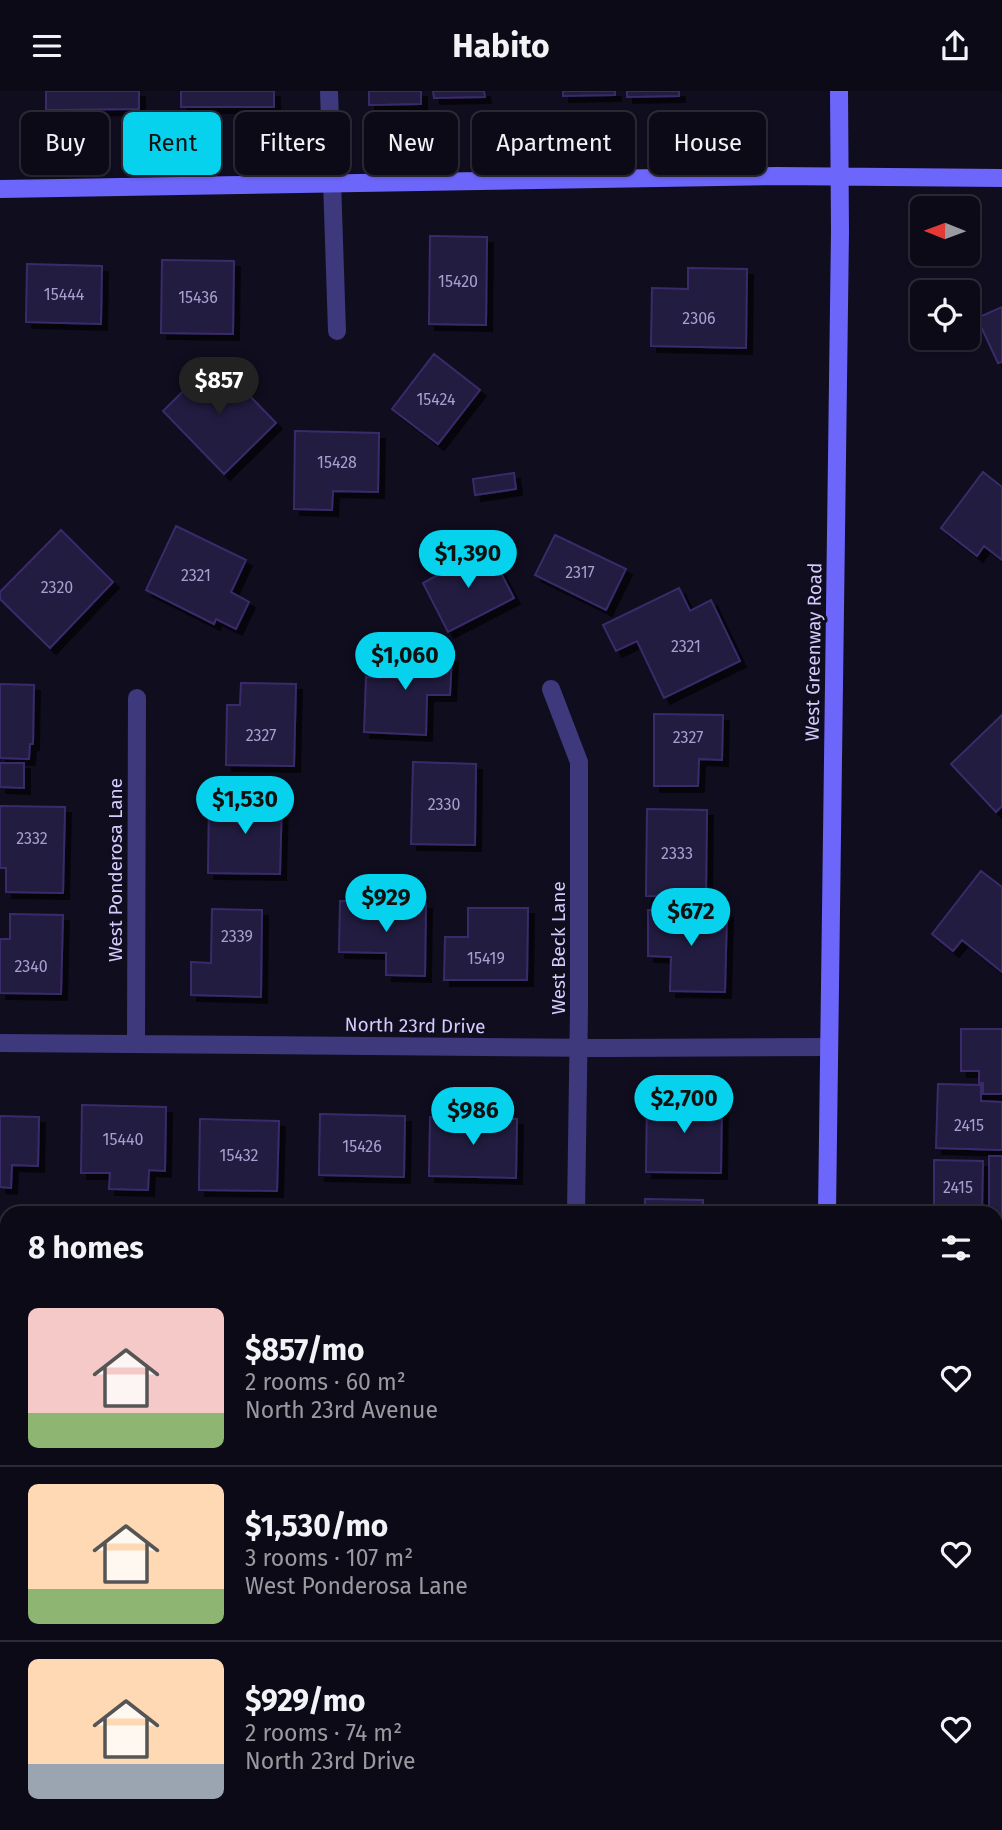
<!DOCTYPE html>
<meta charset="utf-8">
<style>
:root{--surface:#0c0a17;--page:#151320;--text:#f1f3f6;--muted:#9a9aa1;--line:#2c2b36;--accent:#07d2ee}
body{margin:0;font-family:"Fira Sans",sans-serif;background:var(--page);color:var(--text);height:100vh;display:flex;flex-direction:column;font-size:26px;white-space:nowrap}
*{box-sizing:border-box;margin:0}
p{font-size:23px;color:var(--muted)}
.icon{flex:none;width:38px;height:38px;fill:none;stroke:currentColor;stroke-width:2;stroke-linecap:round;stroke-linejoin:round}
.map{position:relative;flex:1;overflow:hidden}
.drawer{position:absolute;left:0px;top:1115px;width:1003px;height:625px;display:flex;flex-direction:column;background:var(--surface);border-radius:21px 21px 0 0;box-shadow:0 2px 5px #0004,0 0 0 2px var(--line)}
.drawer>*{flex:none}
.hud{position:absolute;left:21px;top:21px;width:961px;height:63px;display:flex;gap:14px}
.needle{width:46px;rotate:271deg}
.controls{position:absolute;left:910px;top:105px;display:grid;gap:14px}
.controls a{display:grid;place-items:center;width:70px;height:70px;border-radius:10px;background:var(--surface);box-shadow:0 2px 5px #0004,0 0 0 2px var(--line);font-size:35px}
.price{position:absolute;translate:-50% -60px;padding:0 16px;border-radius:24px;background:var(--accent);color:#111;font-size:23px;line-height:46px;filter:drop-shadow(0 2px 4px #0008)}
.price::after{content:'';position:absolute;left:50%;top:42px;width:21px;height:16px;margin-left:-10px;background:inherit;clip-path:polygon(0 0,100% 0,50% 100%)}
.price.selected{background:#222;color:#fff}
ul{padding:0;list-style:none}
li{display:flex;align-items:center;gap:21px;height:175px;padding:0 28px}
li+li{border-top:2px solid var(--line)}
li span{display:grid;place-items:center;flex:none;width:196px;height:140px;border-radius:10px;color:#555}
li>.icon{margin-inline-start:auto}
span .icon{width:84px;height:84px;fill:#fffc;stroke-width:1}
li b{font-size:30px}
h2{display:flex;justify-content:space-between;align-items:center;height:84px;padding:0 28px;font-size:30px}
.chip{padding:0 24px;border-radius:10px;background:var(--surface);box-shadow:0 2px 5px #0004,0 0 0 2px var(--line);font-size:24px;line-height:63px}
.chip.selected{background:var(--accent);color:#111}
header{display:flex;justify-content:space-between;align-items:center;height:91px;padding:0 28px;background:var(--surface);font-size:32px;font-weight:700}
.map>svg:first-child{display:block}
</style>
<header><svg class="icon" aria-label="menu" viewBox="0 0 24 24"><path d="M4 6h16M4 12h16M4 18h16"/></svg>Habito<svg class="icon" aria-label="share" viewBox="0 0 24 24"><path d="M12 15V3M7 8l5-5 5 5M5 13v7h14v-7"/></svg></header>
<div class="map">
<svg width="1002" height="1739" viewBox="0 0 1002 1739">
<defs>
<filter id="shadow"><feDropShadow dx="6" dy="6" stdDeviation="0" flood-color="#0009"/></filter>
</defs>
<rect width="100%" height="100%" fill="#100d1f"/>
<!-- building -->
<path fill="#221a3f" stroke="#3a2c6a" stroke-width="2" filter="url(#shadow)" d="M 46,0 L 139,0 L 139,18 L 46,19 Z
M 181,0 L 274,0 L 274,16 L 181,16 Z
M 369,0 L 421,0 L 421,13 L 369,14 Z
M 433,0 L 484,0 L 485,6 L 434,7 Z
M 563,0 L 615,0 L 615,4 L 563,5 Z
M 627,0 L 679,0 L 679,5 L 627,6 Z
M 430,145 L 487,146 L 486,234 L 429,233 Z
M 162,169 L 234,170 L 233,243 L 161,242 Z
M 27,173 L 102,175 L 101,233 L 26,231 Z
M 688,177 L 747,178 L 746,257 L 651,255 L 652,197 L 688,198 Z
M 1002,216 L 1002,271 L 998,272 L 977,227 Z
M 434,263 L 480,299 L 438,353 L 392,318 Z
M 215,269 L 276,332 L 224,383 L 163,320 Z
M 295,340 L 379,342 L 378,401 L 333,400 L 332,419 L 294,418 Z
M 983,381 L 1002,396 L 1002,469 L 984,455 L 977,465 L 941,437 Z
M 514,382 L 516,398 L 475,404 L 473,388 Z
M 176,435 L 246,469 L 231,501 L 249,511 L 236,538 L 216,528 L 214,533 L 146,499 Z
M 61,439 L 113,491 L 50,557 L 0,508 L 0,501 Z
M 555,444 L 626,478 L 606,519 L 535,484 Z
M 488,457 L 514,507 L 448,541 L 423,492 Z
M 679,497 L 690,520 L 711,509 L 740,570 L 664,607 L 637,550 L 616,560 L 603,534 Z
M 382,562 L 452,565 L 450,604 L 427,604 L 426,644 L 364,641 L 366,586 L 381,587 Z
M 241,592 L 296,593 L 294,675 L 226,674 L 227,614 L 240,614 Z
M 0,593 L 34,594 L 33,653 L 30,653 L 29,668 L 0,667 Z
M 654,623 L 723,624 L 722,669 L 699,668 L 698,695 L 654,695 Z
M 1002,624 L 1002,715 L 996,721 L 951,673 Z
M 413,671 L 476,673 L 475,754 L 411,753 Z
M 0,672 L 24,672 L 24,697 L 0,696 Z
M 209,707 L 282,708 L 280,783 L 208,782 Z
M 0,715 L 65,716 L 63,802 L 6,801 L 6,777 L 0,777 Z
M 647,718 L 707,719 L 706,806 L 646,805 Z
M 981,780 L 1002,796 L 1002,881 L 962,849 L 953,860 L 932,843 Z
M 340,810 L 426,812 L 425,885 L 386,884 L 386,862 L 339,861 Z
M 468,817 L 528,817 L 527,889 L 444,889 L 445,846 L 468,846 Z
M 212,818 L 262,819 L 261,906 L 191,904 L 191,871 L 211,872 Z
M 648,819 L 727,821 L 725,901 L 670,900 L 671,866 L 648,865 Z
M 10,823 L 63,824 L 61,903 L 0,902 L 0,848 L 10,848 Z
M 961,938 L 1002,938 L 1002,1003 L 983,1003 L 983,992 L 979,992 L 979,980 L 961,980 Z
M 938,993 L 981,994 L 981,1010 L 1002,1011 L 1002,1059 L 936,1057 Z
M 647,1005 L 722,1007 L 721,1082 L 646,1081 Z
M 82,1014 L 166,1016 L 165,1080 L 149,1079 L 148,1099 L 109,1098 L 110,1082 L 81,1082 Z
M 320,1023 L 405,1025 L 404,1086 L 319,1084 Z
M 0,1025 L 39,1026 L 38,1075 L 12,1074 L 11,1097 L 0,1096 Z
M 430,1026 L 517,1028 L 516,1087 L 429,1085 Z
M 200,1028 L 279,1030 L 277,1100 L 199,1099 Z
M 989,1065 L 1002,1065 L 1002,1143 L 996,1143 L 996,1122 L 989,1122 Z
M 934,1069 L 983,1070 L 982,1122 L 934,1122 Z
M 645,1108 L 703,1109 L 703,1122 L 645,1122 Z
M 996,1193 L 1002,1193 L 1002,1273 L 996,1273 Z
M 7,1251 L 7,1330 L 0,1329 L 0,1279 Z
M 996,1285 L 1002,1285 L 1002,1330 L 996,1330 Z
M 996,1347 L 1002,1347 L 1002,1390 L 996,1390 Z
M 7,1389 L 7,1431 L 0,1415 L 0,1392 Z
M 996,1407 L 1002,1407 L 1002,1486 L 996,1486 Z
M 996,1590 L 1002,1590 L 1002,1667 L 996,1666 Z
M 0,1631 L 7,1632 L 7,1690 L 0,1690 Z
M 996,1692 L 1002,1692 L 1002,1739 L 995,1739 Z
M 937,1732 L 988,1732 L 988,1739 L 936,1739 Z"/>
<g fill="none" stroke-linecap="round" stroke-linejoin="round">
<!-- street -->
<path stroke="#3d397c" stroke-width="18" d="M 329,0 L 337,240
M 551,598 L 579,671 L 579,919 L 576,1122
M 0,952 L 612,957 L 829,956
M 136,952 L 137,607
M 566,1739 L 568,1732"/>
<!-- secondary -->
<path stroke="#6d66fa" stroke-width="18" d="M 0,98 L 777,85 L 1002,87
M 827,1122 L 840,140 L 839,0
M 821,1739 L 821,1732"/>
</g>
<g text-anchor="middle" stroke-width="6" stroke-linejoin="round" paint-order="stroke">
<!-- number labels -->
<g font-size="16" fill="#a7a0ce">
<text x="458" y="196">15420</text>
<text x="64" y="209">15444</text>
<text x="198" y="212">15436</text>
<text x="699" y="233">2306</text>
<text x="436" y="314">15424</text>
<text x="337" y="377">15428</text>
<text x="580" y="487">2317</text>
<text x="196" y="490">2321</text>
<text x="57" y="502">2320</text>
<text x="686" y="561">2321</text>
<text x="261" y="650">2327</text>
<text x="688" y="652">2327</text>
<text x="444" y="719">2330</text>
<text x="32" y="753">2332</text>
<text x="677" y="768">2333</text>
<text x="237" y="851">2339</text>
<text x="486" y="873">15419</text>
<text x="31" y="881">2340</text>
<text x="969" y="1040">2415</text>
<text x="123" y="1054">15440</text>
<text x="362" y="1061">15426</text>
<text x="239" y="1070">15432</text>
<text x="958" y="1102">2415</text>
</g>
<!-- street labels -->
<g font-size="19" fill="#d3ccfd" stroke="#100d1f">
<text transform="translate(813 561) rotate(-89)" y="7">West Greenway Road</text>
<text transform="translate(115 779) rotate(-90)" y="7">West Ponderosa Lane</text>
<text transform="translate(558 857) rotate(-90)" y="7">West Beck Lane</text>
<text transform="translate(415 934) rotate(1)" y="7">North 23rd Drive</text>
</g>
</g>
</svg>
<div class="controls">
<a><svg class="needle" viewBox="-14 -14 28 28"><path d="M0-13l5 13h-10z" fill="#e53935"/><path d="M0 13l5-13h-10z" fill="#9a9aa1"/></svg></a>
<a><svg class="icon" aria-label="locate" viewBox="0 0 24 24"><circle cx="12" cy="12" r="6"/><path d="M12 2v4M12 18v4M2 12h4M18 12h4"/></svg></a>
</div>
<b class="price selected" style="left:219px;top:326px">$857</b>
<b class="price" style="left:468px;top:499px">$1,390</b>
<b class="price" style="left:405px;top:601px">$1,060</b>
<b class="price" style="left:245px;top:745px">$1,530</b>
<b class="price" style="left:386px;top:843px">$929</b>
<b class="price" style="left:691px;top:857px">$672</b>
<b class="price" style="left:684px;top:1044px">$2,700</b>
<b class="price" style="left:473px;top:1056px">$986</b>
<div class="hud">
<a class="chip">Buy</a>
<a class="chip selected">Rent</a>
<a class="chip">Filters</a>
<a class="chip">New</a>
<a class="chip">Apartment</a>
<a class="chip">House</a>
</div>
<section class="drawer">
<h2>8 homes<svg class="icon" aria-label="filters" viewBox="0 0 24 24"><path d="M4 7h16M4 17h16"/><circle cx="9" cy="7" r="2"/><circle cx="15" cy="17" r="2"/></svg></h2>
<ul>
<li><span style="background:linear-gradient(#f6c9c9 75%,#8fb573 0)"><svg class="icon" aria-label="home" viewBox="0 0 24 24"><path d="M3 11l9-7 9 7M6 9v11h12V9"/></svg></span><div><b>$857/mo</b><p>2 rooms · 60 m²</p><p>North 23rd Avenue</p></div><svg class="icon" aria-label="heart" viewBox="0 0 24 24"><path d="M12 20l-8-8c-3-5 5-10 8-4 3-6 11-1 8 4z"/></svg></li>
<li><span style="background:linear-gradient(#ffd9b3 75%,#8fb573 0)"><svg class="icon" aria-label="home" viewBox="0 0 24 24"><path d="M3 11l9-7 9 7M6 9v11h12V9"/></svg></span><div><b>$1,530/mo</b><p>3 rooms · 107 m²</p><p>West Ponderosa Lane</p></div><svg class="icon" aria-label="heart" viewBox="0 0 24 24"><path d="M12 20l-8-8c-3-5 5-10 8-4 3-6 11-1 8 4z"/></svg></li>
<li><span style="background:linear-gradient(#ffd9b3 75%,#9aa5b1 0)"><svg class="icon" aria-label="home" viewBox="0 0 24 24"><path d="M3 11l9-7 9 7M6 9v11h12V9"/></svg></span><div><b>$929/mo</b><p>2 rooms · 74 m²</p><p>North 23rd Drive</p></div><svg class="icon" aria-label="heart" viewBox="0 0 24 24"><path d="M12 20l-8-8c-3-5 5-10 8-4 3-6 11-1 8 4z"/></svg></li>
</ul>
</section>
</div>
